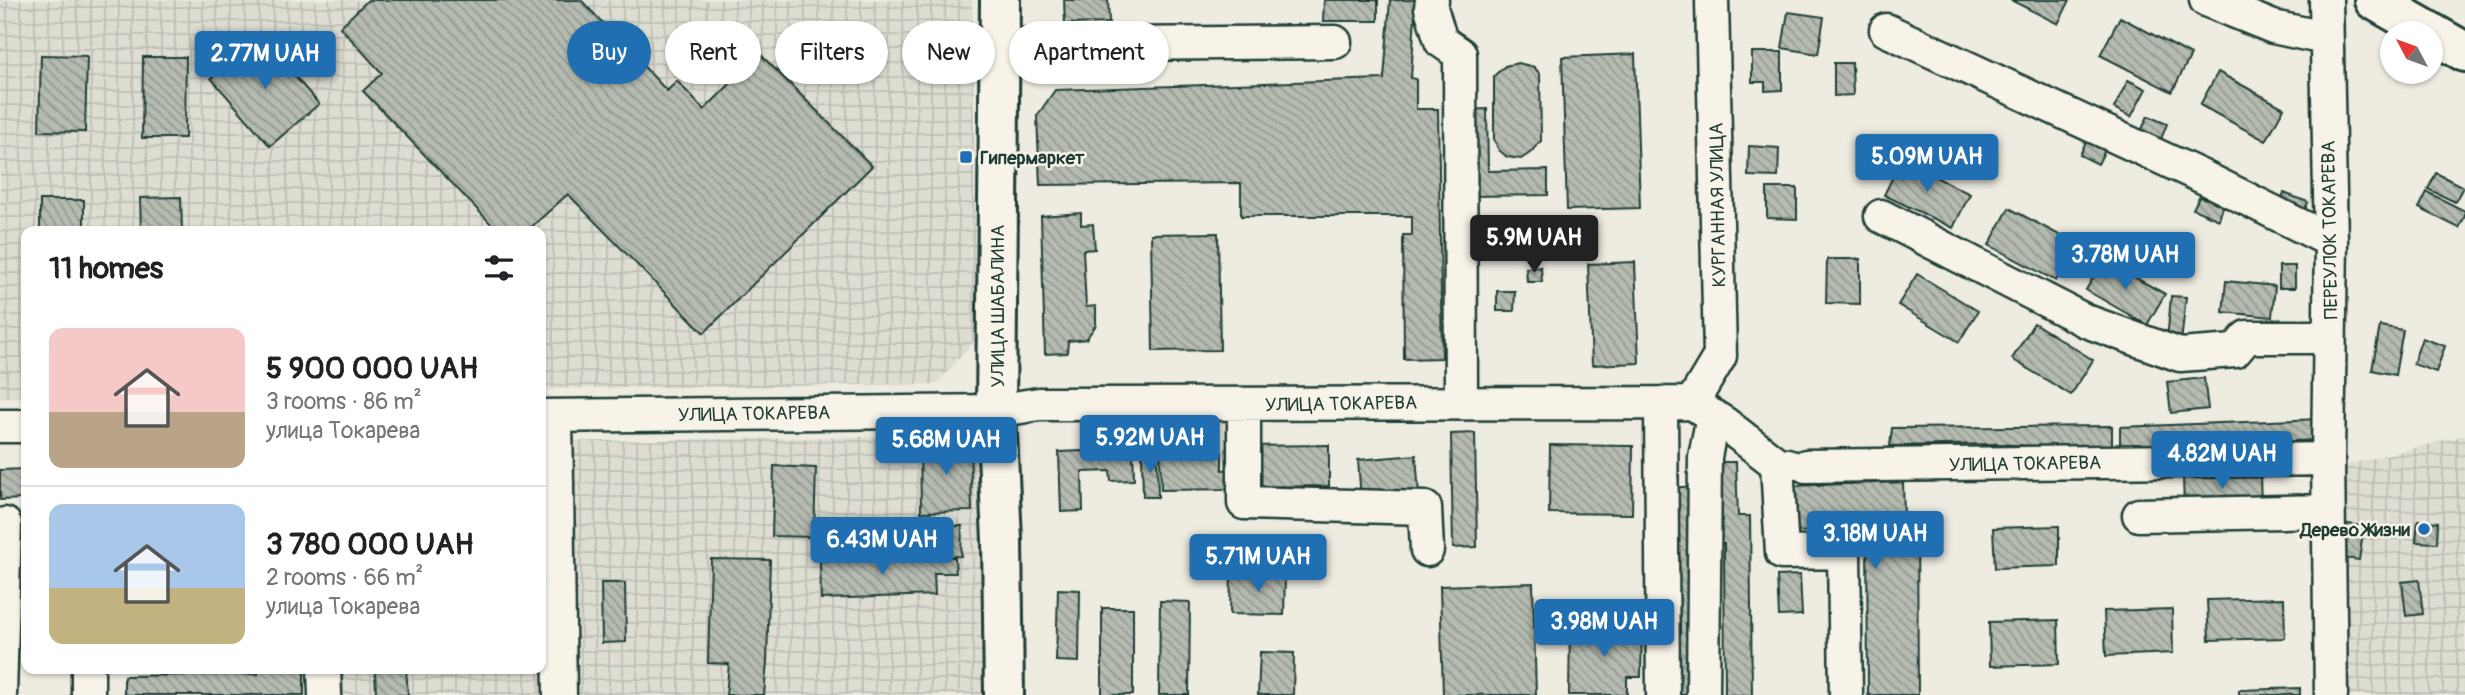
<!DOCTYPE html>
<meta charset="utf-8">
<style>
:root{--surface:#fff;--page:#f2f2f2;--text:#202124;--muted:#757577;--line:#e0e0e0;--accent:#1f6fb2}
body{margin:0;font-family:Pangolin,sans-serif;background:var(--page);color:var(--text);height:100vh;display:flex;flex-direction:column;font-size:26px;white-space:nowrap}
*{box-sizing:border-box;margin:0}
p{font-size:23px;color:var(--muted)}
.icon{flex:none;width:38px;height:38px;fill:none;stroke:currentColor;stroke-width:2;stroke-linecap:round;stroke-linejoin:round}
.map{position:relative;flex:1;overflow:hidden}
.panel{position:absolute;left:21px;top:226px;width:525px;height:448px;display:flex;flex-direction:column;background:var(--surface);border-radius:14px;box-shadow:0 2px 5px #0004}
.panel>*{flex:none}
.guide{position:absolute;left:567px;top:21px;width:665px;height:63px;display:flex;gap:14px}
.needle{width:46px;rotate:311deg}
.buttons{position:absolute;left:2380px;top:21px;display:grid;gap:14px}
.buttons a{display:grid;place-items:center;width:63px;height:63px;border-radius:50%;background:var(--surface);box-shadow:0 2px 5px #0004;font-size:35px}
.price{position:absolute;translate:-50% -60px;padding:0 16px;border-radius:7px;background:var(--accent);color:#fff;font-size:23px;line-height:46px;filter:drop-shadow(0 2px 4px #0008)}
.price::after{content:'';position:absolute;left:50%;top:42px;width:21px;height:16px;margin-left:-10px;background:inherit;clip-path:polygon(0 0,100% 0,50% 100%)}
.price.selected{background:#222;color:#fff}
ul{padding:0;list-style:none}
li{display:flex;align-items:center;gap:21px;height:175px;padding:0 28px}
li+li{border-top:2px solid var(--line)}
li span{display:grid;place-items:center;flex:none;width:196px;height:140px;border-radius:14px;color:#555}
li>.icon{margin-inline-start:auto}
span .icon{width:84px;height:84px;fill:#fffc;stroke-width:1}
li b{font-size:30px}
h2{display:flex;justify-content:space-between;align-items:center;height:84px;padding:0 28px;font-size:30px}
.pill{padding:0 24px;border-radius:32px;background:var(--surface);box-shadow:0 2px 5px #0004;font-size:24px;line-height:63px}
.pill.selected{background:var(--accent);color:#fff}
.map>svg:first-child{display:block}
</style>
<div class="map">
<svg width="2465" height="695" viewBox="0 0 2465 695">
<defs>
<pattern id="industrial-grid" width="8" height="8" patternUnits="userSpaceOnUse" patternTransform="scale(1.75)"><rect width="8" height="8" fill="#ddddd2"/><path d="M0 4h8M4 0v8" fill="none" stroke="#bdbfb5"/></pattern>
<pattern id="building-back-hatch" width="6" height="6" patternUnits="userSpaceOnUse" patternTransform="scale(1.75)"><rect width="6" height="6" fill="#b5bbb0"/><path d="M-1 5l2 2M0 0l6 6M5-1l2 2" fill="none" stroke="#939990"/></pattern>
</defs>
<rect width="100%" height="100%" fill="#eeece1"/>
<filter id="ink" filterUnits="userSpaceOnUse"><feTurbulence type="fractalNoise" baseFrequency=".0143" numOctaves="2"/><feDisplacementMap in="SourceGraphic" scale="14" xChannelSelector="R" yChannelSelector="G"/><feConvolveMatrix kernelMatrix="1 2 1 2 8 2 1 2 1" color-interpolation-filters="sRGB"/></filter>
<g filter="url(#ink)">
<!-- industrial -->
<path fill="url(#industrial-grid)" d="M 0,0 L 972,0 L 977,338 L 937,384 L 541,389 L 541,231 L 26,231 L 26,397 L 0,397 Z
M 981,435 L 985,695 L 339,695 L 339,669 L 541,668 L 541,442 Z
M 2465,435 L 2465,695 L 2330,695 L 2342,466 Z"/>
<!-- building -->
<path fill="url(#building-back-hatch)" stroke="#1f3d34" stroke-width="2" d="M 368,0 L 581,0 L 667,91 L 677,81 L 704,110 L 760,54 L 872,166 L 704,333 L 568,194 L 527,231 L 498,231 L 363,91 L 382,73 L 340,27 Z
M 1064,0 L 1108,0 L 1109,23 L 1065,24 Z
M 1324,0 L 1378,0 L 1378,21 L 1323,21 Z
M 1390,0 L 1416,0 L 1411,78 L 1416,79 L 1416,109 L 1438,109 L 1442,358 L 1404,359 L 1403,235 L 1412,235 L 1412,216 L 1241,216 L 1241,183 L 1040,185 L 1037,116 L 1055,90 L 1384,79 Z
M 2011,0 L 2070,0 L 2058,24 Z
M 1788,12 L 1824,17 L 1818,54 L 1782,48 Z
M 2120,17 L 2191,55 L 2172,92 L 2100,55 Z
M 259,35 L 319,104 L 270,146 L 211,78 Z
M 1752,52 L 1782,52 L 1782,90 L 1765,91 L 1765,82 L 1752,82 Z
M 1635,54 L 1640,208 L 1567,210 L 1562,57 Z
M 41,55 L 87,56 L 85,132 L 39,131 Z
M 143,57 L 186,57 L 185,138 L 142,138 Z
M 1518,63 L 1534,67 L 1540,74 L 1541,141 L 1530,153 L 1521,159 L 1507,157 L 1499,150 L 1494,140 L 1494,76 L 1505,66 Z
M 1834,63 L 1852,63 L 1853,95 L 1834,96 Z
M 2218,72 L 2284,108 L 2266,141 L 2200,105 Z
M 2128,80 L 2146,89 L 2131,117 L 2114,108 Z
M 1487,109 L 1488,171 L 1548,170 L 1548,195 L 1466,196 L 1465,110 Z
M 2148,116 L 2167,124 L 2157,149 L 2137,140 Z
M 2087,139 L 2106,148 L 2098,164 L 2080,155 Z
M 1749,146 L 1779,148 L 1778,177 L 1748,176 Z
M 1901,160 L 1970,194 L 1953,228 L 1884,195 Z
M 2436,173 L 2463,187 L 2455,202 L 2428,189 Z
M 1767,188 L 1797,188 L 1797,219 L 1767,218 Z
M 2427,192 L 2465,211 L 2465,216 L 2459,228 L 2419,208 Z
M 2284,193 L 2308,202 L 2302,217 L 2278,207 Z
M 181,197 L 182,231 L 141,231 L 140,198 Z
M 2199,197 L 2224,203 L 2219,220 L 2193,209 Z
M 40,200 L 84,200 L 84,231 L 40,231 Z
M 2009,208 L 2076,244 L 2056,281 L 1989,245 Z
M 1081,213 L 1081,225 L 1093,224 L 1095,249 L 1083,250 L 1086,307 L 1096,306 L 1096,325 L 1086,339 L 1068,341 L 1067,353 L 1045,354 L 1041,216 Z
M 1218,233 L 1220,350 L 1153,351 L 1151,234 Z
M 1827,259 L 1860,259 L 1860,304 L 1826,303 Z
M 2103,260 L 2165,294 L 2147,325 L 2086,290 Z
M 1635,262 L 1639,363 L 1592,365 L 1588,264 Z
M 2279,266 L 2295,266 L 2295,288 L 2279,288 Z
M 1541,267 L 1542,282 L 1527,282 L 1526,268 Z
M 1917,274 L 1978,311 L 1959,342 L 1898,305 Z
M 2226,281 L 2275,286 L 2272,317 L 2223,312 Z
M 1497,291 L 1515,291 L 1514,311 L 1497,311 Z
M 2171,296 L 2186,297 L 2181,343 L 2167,341 Z
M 2034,323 L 2093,360 L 2071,395 L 2012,359 Z
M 2380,326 L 2403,330 L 2395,375 L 2372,370 Z
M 2422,338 L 2445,346 L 2436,372 L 2413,364 Z
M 2204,378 L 2208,409 L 2171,413 L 2167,382 Z
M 2319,419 L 2320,440 L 2120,448 L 2120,427 Z
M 2112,426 L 2112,451 L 1997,444 L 1890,446 L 1892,428 Z
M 1475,433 L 1477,547 L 1453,548 L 1451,434 Z
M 920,443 L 970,443 L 972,511 L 921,512 Z
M 1329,445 L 1329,486 L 1250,487 L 1250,446 Z
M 1550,445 L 1633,446 L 1632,514 L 1549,513 Z
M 1133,449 L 1134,480 L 1111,481 L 1110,471 L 1082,472 L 1083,511 L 1061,512 L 1059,452 Z
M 1160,452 L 1222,452 L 1222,470 L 1235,469 L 1236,489 L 1161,490 Z
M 1157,453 L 1158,497 L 1143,497 L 1142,454 Z
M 1416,455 L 1419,495 L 1361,499 L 1358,460 Z
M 1707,462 L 1736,462 L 1738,516 L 1750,516 L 1752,695 L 1725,695 L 1724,544 L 1709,544 Z
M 774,466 L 816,468 L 814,537 L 772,536 Z
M 26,469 L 26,499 L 0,500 L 0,470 Z
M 2260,474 L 2261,506 L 2184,509 L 2183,476 Z
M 1903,482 L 1904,517 L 1917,517 L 1918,695 L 1868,695 L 1867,530 L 1791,532 L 1790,486 Z
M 1669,487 L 1697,487 L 1695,695 L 1667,695 Z
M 2418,520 L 2438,522 L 2437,543 L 2416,542 Z
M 2347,524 L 2364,526 L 2359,560 L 2342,558 Z
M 878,526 L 962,526 L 961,556 L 880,559 Z
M 2059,526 L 2059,566 L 1995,568 L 1993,528 Z
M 955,557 L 956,573 L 934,573 L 935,595 L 821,599 L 820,561 Z
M 711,559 L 770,560 L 767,662 L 764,695 L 726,695 L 729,664 L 708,663 Z
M 1231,573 L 1285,574 L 1284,615 L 1230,614 Z
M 1800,575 L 1802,615 L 1779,616 L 1777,576 Z
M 2419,580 L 2423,614 L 2406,616 L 2402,582 Z
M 601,583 L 625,583 L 626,642 L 602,643 Z
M 1533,583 L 1536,695 L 1443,695 L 1440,586 Z
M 1058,589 L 1080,590 L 1079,662 L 1056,661 Z
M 2284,598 L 2285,638 L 2209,640 L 2207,600 Z
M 1160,601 L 1190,602 L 1189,695 L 1159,695 Z
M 1102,608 L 1133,608 L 1133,695 L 1102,695 Z
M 2172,609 L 2173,653 L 2106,656 L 2104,611 Z
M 2058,620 L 2059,664 L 1990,666 L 1989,622 Z
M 1570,625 L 1642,625 L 1641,677 L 1627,677 L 1627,695 L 1569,695 Z
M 1260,652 L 1294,653 L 1293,695 L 1258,695 Z
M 257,668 L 304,668 L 304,695 L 124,695 L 124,676 L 258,674 Z
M 375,668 L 406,668 L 408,695 L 376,695 Z
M 2300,688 L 2300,695 L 2239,695 L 2239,690 Z"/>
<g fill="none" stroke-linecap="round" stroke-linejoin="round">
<defs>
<path id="minor" d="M 1432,0 L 1431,8 L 1441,41 L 1460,54 L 1461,402
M 2206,0 L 2273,27 L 2325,38
M 2326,0 L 2331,241 L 2328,459 L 2331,695
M 1886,30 L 2205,178 L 2331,241
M 999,45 L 1335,42
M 1881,216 L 2086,321 L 2180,355 L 2235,351 L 2247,337 L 2329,337
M 1661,403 L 1663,695
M 1692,403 L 1720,356 L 1712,0
M 1244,404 L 1244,503 L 1425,508 L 1427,550
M 541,416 L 996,411 L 1039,404 L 1692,403 L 1724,423 L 1777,464 L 1787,465
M 556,416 L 560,695
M 0,426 L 26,426
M 1777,464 L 1782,553 L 1844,552 L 1846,695
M 1806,466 L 2328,459
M 2139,515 L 2328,511
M 88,668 L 88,695
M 324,668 L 325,695
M 0,695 L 5,524
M 1703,695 L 1705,457 L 1713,416"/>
<path id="major" d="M 1000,0 L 996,411 L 1002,540 L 1004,695
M 2374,0 L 2465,52"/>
</defs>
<!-- minor casing -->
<use href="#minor" stroke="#1f3d34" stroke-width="37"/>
<!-- major casing -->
<use href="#major" stroke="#1f3d34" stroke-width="44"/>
<!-- minor -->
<use href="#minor" stroke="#f7f3e8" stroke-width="32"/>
<!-- major -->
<use href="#major" stroke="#f7f3e8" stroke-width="38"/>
</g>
</g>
<!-- markers -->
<g fill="#1f6fb2" stroke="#f7f3e8" stroke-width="2.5">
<rect x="959" y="150" width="14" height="14" rx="3.5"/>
<circle cx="2424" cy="529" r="7"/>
</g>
<g text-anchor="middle" stroke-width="5" stroke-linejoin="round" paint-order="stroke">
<!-- poi labels -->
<g font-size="19" font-weight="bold" fill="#1f3d34" stroke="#f7f3e8" text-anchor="start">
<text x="980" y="164">Гипермаркет</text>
<text x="2410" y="536" text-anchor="end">Дерево Жизни</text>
</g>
<!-- street labels -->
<g font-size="19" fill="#1f3d34" stroke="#f7f3e8">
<text transform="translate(1717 205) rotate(-91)" y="7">КУРГАННАЯ УЛИЦА</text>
<text transform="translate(2329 230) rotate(-91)" y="7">ПЕРЕУЛОК ТОКАРЕВА</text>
<text transform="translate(997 306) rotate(-90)" y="7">УЛИЦА ШАБАЛИНА</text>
<text transform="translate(1341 403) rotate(-1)" y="7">УЛИЦА ТОКАРЕВА</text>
<text transform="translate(754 413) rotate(-1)" y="7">УЛИЦА ТОКАРЕВА</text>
<text transform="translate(2025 463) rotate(-1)" y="7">УЛИЦА ТОКАРЕВА</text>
</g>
</g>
</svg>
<div class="buttons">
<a><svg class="needle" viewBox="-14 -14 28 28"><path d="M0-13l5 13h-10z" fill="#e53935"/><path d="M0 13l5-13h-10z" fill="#757577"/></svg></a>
</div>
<b class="price" style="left:265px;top:91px">2.77M UAH</b>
<b class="price" style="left:1927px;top:194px">5.09M UAH</b>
<b class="price selected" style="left:1534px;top:275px">5.9M UAH</b>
<b class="price" style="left:2125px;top:292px">3.78M UAH</b>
<b class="price" style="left:1150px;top:475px">5.92M UAH</b>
<b class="price" style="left:946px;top:477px">5.68M UAH</b>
<b class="price" style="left:2222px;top:491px">4.82M UAH</b>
<b class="price" style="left:1875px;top:571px">3.18M UAH</b>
<b class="price" style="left:882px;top:577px">6.43M UAH</b>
<b class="price" style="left:1258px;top:594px">5.71M UAH</b>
<b class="price" style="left:1604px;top:659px">3.98M UAH</b>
<div class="guide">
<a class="pill selected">Buy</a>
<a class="pill">Rent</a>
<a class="pill">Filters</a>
<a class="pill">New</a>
<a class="pill">Apartment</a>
</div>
<section class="panel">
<h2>11 homes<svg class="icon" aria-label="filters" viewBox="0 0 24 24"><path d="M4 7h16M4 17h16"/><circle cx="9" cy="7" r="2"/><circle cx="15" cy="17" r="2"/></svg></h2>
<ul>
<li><span style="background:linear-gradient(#f6c9c9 60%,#b9a48a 0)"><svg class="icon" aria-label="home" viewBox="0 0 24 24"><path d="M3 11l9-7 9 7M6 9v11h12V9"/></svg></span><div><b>5 900 000 UAH</b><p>3 rooms · 86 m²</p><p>улица Токарева</p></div></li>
<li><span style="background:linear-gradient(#a9c7e8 60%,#c2b280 0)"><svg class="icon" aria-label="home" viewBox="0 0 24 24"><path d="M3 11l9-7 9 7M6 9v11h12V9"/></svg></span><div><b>3 780 000 UAH</b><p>2 rooms · 66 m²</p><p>улица Токарева</p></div></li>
</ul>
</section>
</div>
